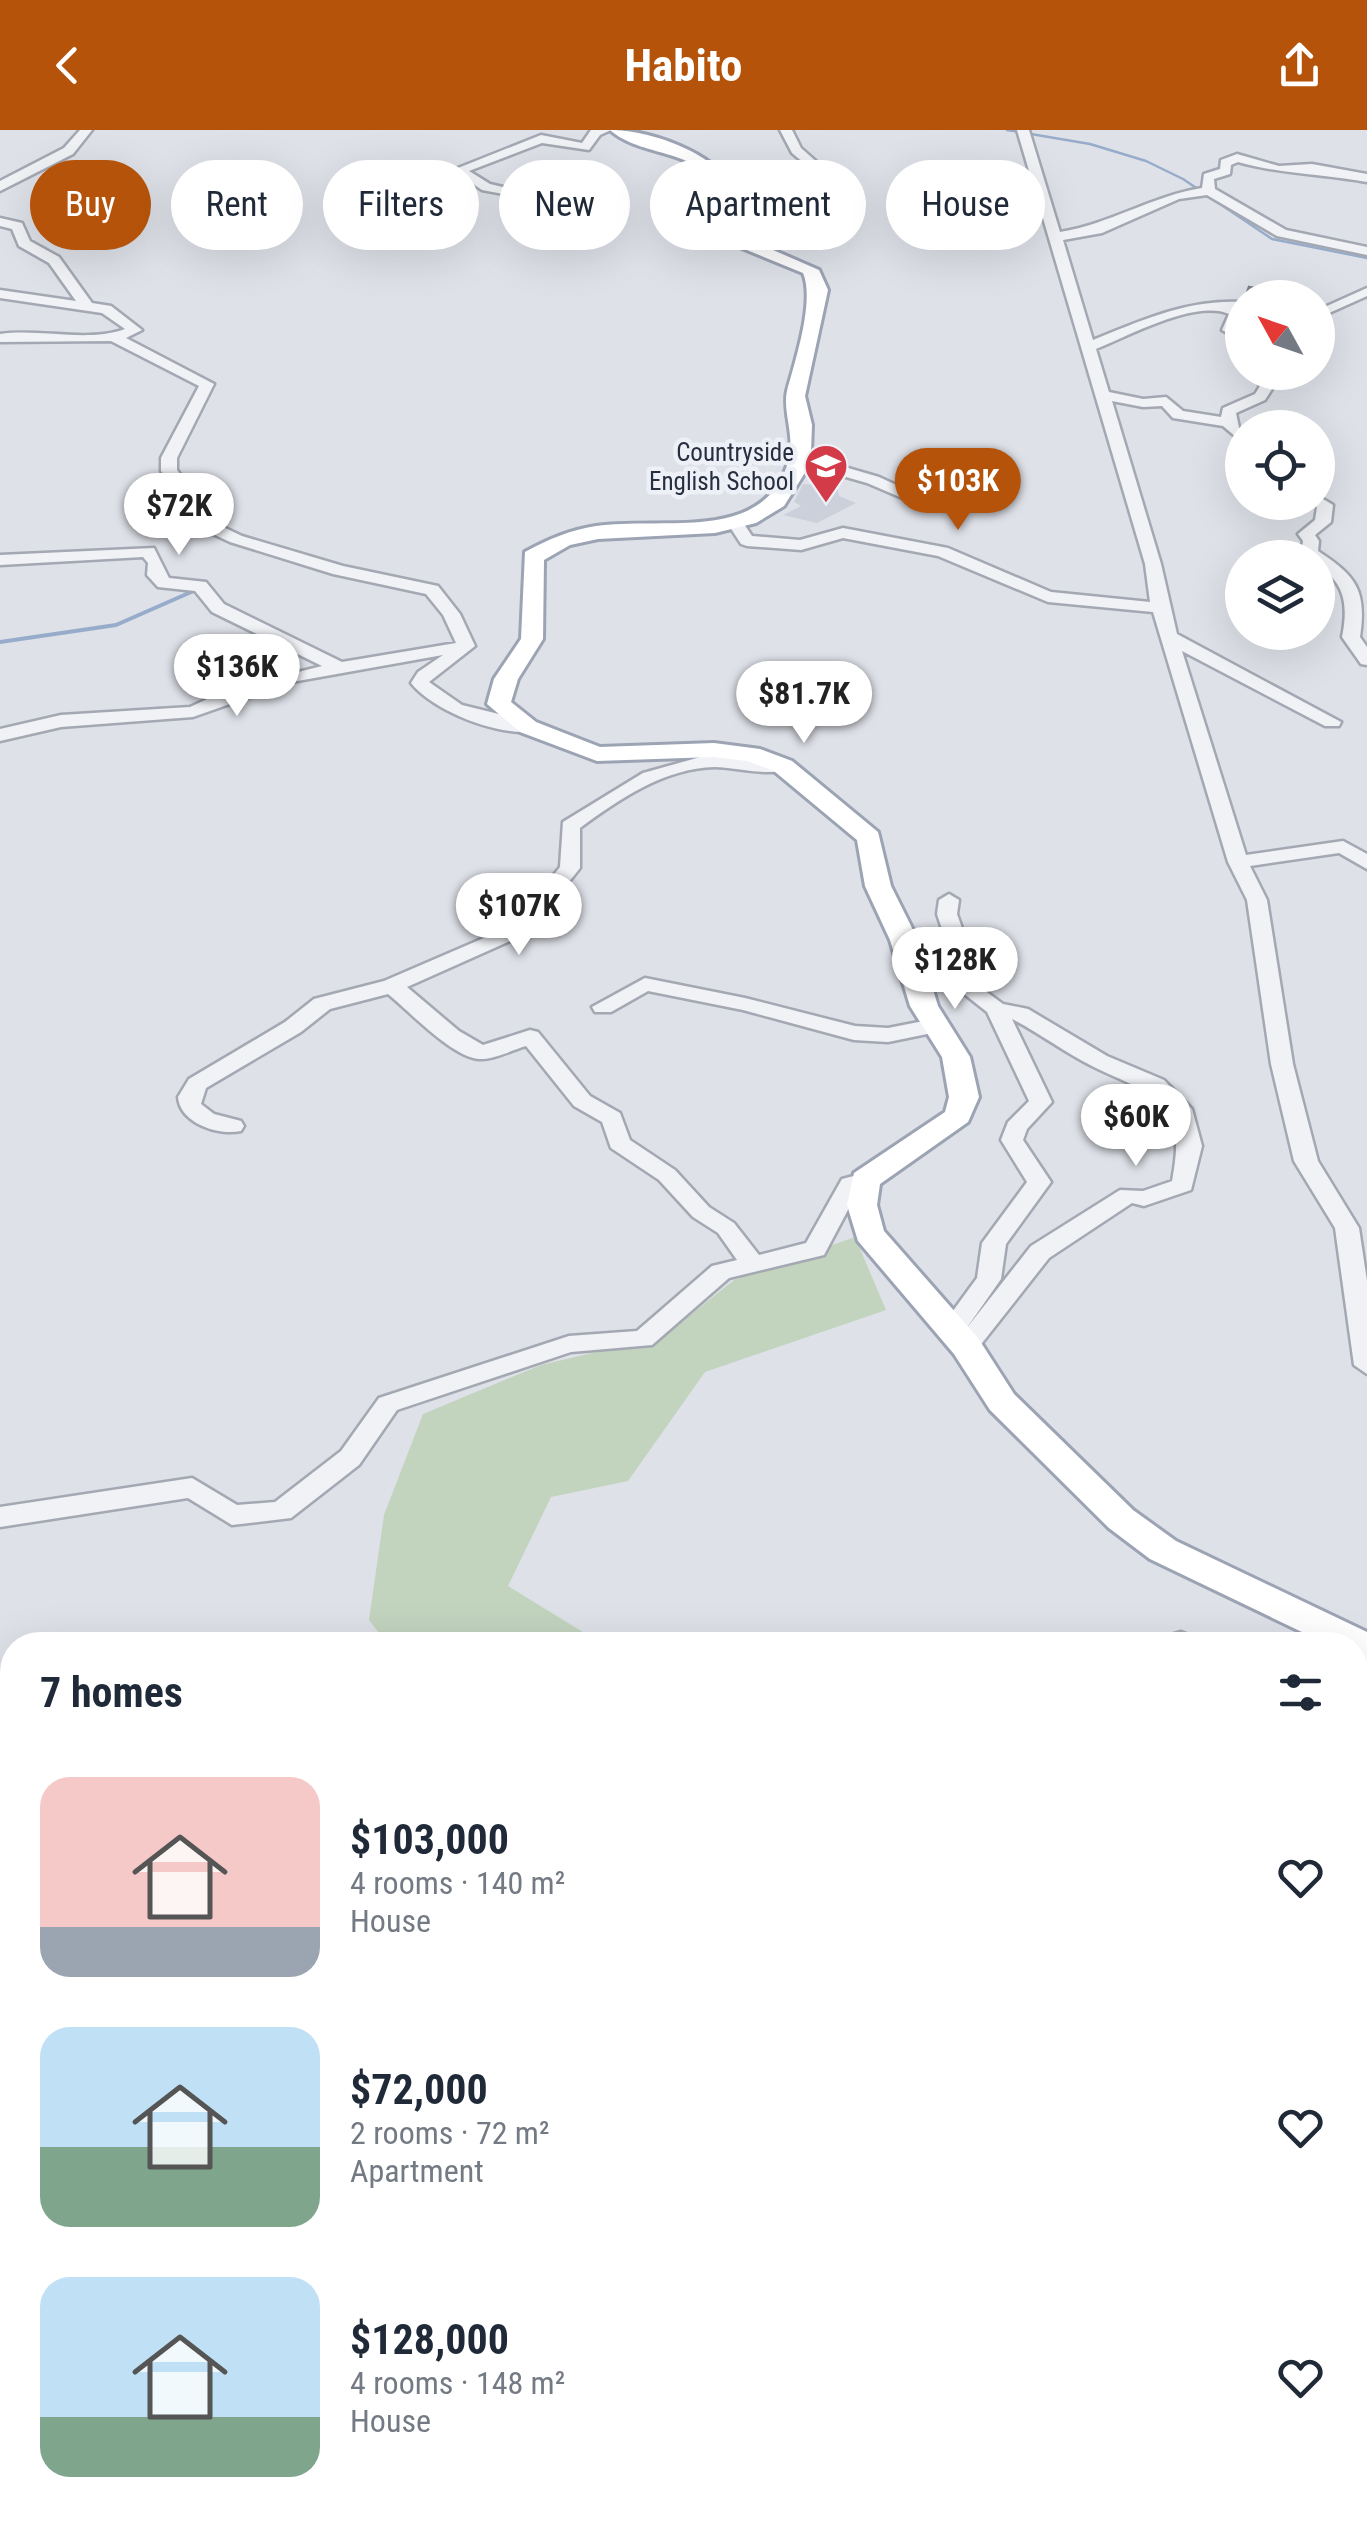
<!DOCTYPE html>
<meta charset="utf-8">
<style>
:root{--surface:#fff;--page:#f6f6f7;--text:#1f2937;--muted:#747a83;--accent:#b45309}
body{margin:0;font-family:"Roboto Condensed",sans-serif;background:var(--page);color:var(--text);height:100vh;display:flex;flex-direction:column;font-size:38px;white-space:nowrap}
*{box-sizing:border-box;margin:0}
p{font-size:32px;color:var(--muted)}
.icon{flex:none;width:55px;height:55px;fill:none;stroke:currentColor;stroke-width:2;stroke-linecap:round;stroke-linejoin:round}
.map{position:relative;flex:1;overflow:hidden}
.details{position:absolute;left:0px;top:1502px;width:1368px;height:892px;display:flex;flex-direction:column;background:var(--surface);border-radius:40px 40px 0 0;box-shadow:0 10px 40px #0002}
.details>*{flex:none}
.banner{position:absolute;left:30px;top:30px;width:1308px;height:90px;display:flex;gap:20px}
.needle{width:65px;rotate:310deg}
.buttons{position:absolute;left:1225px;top:150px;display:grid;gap:20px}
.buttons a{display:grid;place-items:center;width:110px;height:110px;border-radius:50%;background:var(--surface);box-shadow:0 10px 40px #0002;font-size:50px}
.price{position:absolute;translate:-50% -85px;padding:0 22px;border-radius:35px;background:#fff;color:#222;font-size:32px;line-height:65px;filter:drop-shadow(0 2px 5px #0008)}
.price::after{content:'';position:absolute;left:50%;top:60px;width:30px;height:22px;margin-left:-15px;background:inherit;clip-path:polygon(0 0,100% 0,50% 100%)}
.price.current{background:var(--accent);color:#fff}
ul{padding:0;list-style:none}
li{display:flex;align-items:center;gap:30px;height:250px;padding:0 40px}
li span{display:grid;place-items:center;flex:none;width:280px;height:200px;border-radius:30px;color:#555}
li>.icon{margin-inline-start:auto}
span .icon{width:120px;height:120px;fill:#fffc;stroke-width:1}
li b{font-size:42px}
h2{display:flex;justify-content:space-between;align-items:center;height:120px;padding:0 40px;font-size:42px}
.chip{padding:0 35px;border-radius:45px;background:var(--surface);box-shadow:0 10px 40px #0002;font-size:35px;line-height:90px}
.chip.current{background:var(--accent);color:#fff}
header{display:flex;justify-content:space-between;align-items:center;height:130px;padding:0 40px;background:var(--accent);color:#fff;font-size:45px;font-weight:700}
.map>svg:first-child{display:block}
</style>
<header><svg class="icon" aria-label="back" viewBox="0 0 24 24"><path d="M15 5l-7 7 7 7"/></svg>Habito<svg class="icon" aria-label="share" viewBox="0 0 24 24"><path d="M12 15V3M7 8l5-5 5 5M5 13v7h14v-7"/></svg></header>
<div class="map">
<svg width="1367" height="2393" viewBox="0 0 1367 2393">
<rect width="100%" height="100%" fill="#dee1e8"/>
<!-- built -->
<path fill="#ccd0da" d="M 803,354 L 837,357 L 839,366 L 856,373 L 817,393 L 783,385 L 801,376 L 794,372 Z
M 927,2382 L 1142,2383 L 1137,2393 L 924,2393 Z"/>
<!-- green -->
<path fill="#c2d3be" d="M 855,1107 L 886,1180 L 705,1242 L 628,1351 L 551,1367 L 508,1456 L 604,1515 L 388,1515 L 369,1490 L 384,1385 L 423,1284 L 541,1235 L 664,1206 L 734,1150 Z"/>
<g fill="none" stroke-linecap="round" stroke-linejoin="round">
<!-- stream-far1 -->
<path stroke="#97acca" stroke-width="2.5" d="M 1007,0 L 1090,14 L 1146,31 L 1183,49 L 1272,109 L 1367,128"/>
<!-- stream -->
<path stroke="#97acca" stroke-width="4" d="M 0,512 L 116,495 L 198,459"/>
</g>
<!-- building -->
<path fill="#b5bac5" stroke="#7f828a" stroke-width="2.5" d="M 1249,157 L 1286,164 L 1292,168 L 1245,168 Z"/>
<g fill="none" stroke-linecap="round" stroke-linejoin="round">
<defs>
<path id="minor" d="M 80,0 L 92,0 L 73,24 L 0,61 L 0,51 L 64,18 Z
M 591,0 L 611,0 L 600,5 L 589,20 L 542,13 L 469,41 L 490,54 L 520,61 L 520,67 L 482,60 L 453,40 L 541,5 L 582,13 Z
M 780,0 L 792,0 L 801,18 L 818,33 L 764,73 L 765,79 L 755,79 L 751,70 L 804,33 L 792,23 Z
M 1017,0 L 1029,0 L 1060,102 C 1110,94 1152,66 1202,58 L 1204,44 L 1220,39 L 1221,30 L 1237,24 L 1279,36 L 1312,34 L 1367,44 L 1367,52 C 1323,44 1281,44 1238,32 L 1231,35 L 1230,44 L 1214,49 L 1215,59 L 1286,100 L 1367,117 L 1367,125 L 1277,106 L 1207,65 L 1179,69 L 1102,103 L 1063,110 L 1093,210 C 1142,190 1189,169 1242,172 L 1242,184 L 1235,196 L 1242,201 L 1242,211 L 1222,200 L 1229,184 C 1196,169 1128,206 1096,219 L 1109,262 L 1143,269 L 1166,267 L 1183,281 L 1221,287 L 1223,278 L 1255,264 L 1260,256 L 1251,242 L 1266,242 L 1274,256 L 1265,270 L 1236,283 L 1242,312 L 1223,296 L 1173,288 L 1162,276 L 1143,277 L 1112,271 L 1161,434 L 1177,504 L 1341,592 L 1339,596 L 1325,596 L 1182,521 L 1246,725 L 1343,711 L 1367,724 L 1367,739 L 1339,723 L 1250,736 L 1267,770 L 1293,934 L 1318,1031 L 1359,1098 L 1367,1151 L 1367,1244 L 1354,1235 L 1335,1098 L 1294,1031 L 1271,934 L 1247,770 L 1228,732 L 1153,482 L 1048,472 L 938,426 L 843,408 L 801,420 L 747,416 L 741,414 L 728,394 L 742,391 L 752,406 L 800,410 L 843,398 L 948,418 L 1051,462 L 1150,472 L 1145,434 Z
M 0,88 L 22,93 L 30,111 L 59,127 L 92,173 L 111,176 L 142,200 L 126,208 L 214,254 L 177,328 L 177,340 L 190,357 L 179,376 L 242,406 L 343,436 L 438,456 L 460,484 L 475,516 L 429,552 L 462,575 L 535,593 L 535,601 C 499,607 433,581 411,553 L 418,542 L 443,525 L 292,552 L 193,587 L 61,597 L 0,611 L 0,599 L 61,585 L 190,577 L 227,560 L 322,536 L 212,482 L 195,461 L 158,457 L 147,445 L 148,433 L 143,427 L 0,435 L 0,425 L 154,418 L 169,448 L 206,452 L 224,474 L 342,532 L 456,513 L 443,485 L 426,464 L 333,444 L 230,412 L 164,381 L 162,378 L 174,357 L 161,341 L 161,328 L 199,256 L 111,211 L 0,212 L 0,204 C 40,198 86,213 125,199 L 102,183 L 0,168 L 0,160 L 76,171 L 49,133 L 19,116 L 12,99 L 0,96 Z
M 1367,158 L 1367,166 L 1318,188 L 1318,180 Z
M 800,324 L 879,347 L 942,376 L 928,379 L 867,353 L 794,332 L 794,326 Z
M 1318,366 L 1333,375 L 1331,392 L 1315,405 L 1319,411 L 1318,421 C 1356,446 1367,460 1360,507 L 1367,517 L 1367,535 L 1361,534 L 1342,507 C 1348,477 1346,453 1318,436 L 1318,428 L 1304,428 L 1301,423 L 1303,411 L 1298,404 L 1315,390 L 1317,377 L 1311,372 L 1318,372 Z
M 704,626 L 783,630 L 792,636 C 777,649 736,637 715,637 C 665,638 619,669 580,698 L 580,738 L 528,803 L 407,857 L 459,901 L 483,915 L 530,900 L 538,902 L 590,966 L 620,983 L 630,1010 L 675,1040 L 709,1077 L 734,1093 L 759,1125 L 806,1113 L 842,1049 L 865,1043 L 873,1045 L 877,1050 L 859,1059 L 824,1125 L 729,1148 L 652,1215 L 571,1222 L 397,1280 L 359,1335 L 291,1388 L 232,1395 L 188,1368 L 0,1397 L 0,1377 L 192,1348 L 237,1375 L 275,1372 L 341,1321 L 379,1268 L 569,1206 L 637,1201 L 712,1136 L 737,1130 L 718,1103 L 693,1087 L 659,1050 L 611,1018 L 602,992 L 574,976 L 526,916 C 512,920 493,930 479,929 C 452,927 409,881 388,864 L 330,879 L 301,902 L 206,958 L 201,974 L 214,984 L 241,991 L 244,996 L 241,1001 C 218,1006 180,993 178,967 L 189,949 L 285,892 L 314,869 L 384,851 L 514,795 L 560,737 L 563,692 L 643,643 Z
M 949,764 L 959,770 L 957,784 L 984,860 L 1003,874 L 1028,879 L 1107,926 L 1164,950 L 1192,979 L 1202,1016 L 1191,1060 L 1144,1076 L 1132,1073 L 1049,1128 L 975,1222 L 966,1225 L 953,1216 L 960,1206 L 943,1206 L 939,1200 L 977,1148 L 982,1113 L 1027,1052 L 1001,1010 L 1008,992 L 1029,971 L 987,882 L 963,863 L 937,784 L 939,770 ZM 1012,889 C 1039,903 1064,922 1092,936 C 1157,968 1188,966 1172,1051 L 1143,1061 L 1120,1060 L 1031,1116 L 966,1199 L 1001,1149 L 1006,1114 L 1051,1052 L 1023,1010 L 1027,999 L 1052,972 Z
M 645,848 L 745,868 L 855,896 L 888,898 L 934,889 L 945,896 L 942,901 L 888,912 L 854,910 L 743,880 L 648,861 L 611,882 L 595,882 L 592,877 Z
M 1181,1502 L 1194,1507 L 1198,1515 L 1168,1515 L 1171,1505 Z
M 0,1663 L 12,1669 L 12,1705 L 0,1700 Z
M 1355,1781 L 1367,1785 L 1367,1816 L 1355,1812 Z
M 425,2382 L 479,2382 L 483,2393 L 430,2393 Z
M 892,2382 L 930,2382 L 928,2393 L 890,2393 Z"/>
<path id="major" d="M 610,0 C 649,0 714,22 733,58 L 718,96 L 819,140 L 828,160 L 805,266 L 812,295 L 811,322 L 806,341 L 784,376 L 756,393 L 715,403 L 598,409 L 570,415 L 544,430 L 543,509 L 518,549 L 511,572 L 536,592 L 600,617 L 714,613 L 760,619 L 792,631 L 878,702 L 891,756 L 918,810 L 938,876 L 970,927 L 979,967 L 968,992 L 880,1054 L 877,1075 L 884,1101 L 978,1208 L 1014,1264 L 1133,1380 L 1176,1411 L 1367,1502 L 1367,1534 L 1355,1530 L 1355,1515 L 1329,1515 L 1150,1429 L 1109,1398 L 990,1280 L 954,1224 L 858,1111 L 847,1075 L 854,1043 L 945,982 L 949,967 L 942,927 L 910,876 L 890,810 L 865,756 L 857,710 L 774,641 L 747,631 L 714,627 L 597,631 L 520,602 L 487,574 L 494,549 L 521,509 L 525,422 C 549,409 570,400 596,396 C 659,386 760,414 787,336 C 797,308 782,283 787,261 C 795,231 815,171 803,143 L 703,102 L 717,58 C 695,17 642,28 610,0 Z
M 1367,1835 L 1367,1880 L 1355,1884 L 1355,1839 Z
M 1134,2382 L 1183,2382 L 1180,2393 L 1130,2393 Z"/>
</defs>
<!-- minor casing -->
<use href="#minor" stroke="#a3a8b2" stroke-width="5"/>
<!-- major casing -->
<use href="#major" stroke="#9ca4b4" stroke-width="6"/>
<!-- minor -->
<use href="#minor" fill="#f1f2f6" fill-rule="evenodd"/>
<!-- major -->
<use href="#major" fill="#fff" fill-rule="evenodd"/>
</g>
<!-- icons -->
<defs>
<symbol id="school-pin" viewBox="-11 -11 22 30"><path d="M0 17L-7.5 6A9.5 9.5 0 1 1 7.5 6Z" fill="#d43b48" stroke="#edf0f6"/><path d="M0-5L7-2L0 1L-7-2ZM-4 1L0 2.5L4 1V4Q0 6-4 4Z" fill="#fff"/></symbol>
</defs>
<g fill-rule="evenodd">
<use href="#school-pin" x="801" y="311" width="50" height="68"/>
</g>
<g text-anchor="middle" stroke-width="9" stroke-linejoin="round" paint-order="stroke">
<!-- far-poi labels -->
<g font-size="25" fill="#262e40" stroke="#edf0f6" text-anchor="end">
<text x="794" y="331">Countryside<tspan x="794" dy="29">English School</tspan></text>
</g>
</g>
</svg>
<div class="buttons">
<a><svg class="needle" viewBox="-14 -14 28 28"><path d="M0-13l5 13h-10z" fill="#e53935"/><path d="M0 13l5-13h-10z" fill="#747a83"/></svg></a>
<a><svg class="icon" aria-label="locate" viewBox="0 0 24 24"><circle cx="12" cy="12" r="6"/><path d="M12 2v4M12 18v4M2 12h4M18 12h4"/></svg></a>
<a><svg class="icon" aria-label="layers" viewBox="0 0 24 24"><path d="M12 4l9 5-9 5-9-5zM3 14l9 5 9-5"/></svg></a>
</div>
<b class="price current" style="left:958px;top:403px">$103K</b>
<b class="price" style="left:179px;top:428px">$72K</b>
<b class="price" style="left:237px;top:589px">$136K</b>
<b class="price" style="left:804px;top:616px">$81.7K</b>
<b class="price" style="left:519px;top:828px">$107K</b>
<b class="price" style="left:955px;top:882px">$128K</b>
<b class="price" style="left:1136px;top:1039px">$60K</b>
<div class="banner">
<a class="chip current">Buy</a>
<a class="chip">Rent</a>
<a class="chip">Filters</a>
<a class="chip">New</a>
<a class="chip">Apartment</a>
<a class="chip">House</a>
</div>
<section class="details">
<h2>7 homes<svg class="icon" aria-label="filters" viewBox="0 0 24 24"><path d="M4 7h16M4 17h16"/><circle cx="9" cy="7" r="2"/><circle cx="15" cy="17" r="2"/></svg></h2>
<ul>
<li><span style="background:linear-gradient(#f6c9c9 75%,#9aa5b1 0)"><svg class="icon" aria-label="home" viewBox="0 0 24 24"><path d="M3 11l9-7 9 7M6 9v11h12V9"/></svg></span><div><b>$103,000</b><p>4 rooms · 140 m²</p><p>House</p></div><svg class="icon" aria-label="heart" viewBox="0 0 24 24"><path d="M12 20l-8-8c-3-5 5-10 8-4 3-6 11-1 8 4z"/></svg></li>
<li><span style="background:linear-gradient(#bfe0f5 60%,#7fa58c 0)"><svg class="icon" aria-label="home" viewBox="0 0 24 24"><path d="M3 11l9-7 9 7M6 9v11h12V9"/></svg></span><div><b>$72,000</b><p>2 rooms · 72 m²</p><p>Apartment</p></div><svg class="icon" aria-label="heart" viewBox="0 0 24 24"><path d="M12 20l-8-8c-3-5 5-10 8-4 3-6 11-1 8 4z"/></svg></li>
<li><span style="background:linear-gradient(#bfe0f5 70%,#7fa58c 0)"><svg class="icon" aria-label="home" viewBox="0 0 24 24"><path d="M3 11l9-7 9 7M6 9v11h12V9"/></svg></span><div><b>$128,000</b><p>4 rooms · 148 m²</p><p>House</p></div><svg class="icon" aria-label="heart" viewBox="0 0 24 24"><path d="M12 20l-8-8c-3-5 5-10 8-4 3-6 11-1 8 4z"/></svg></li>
</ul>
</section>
</div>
